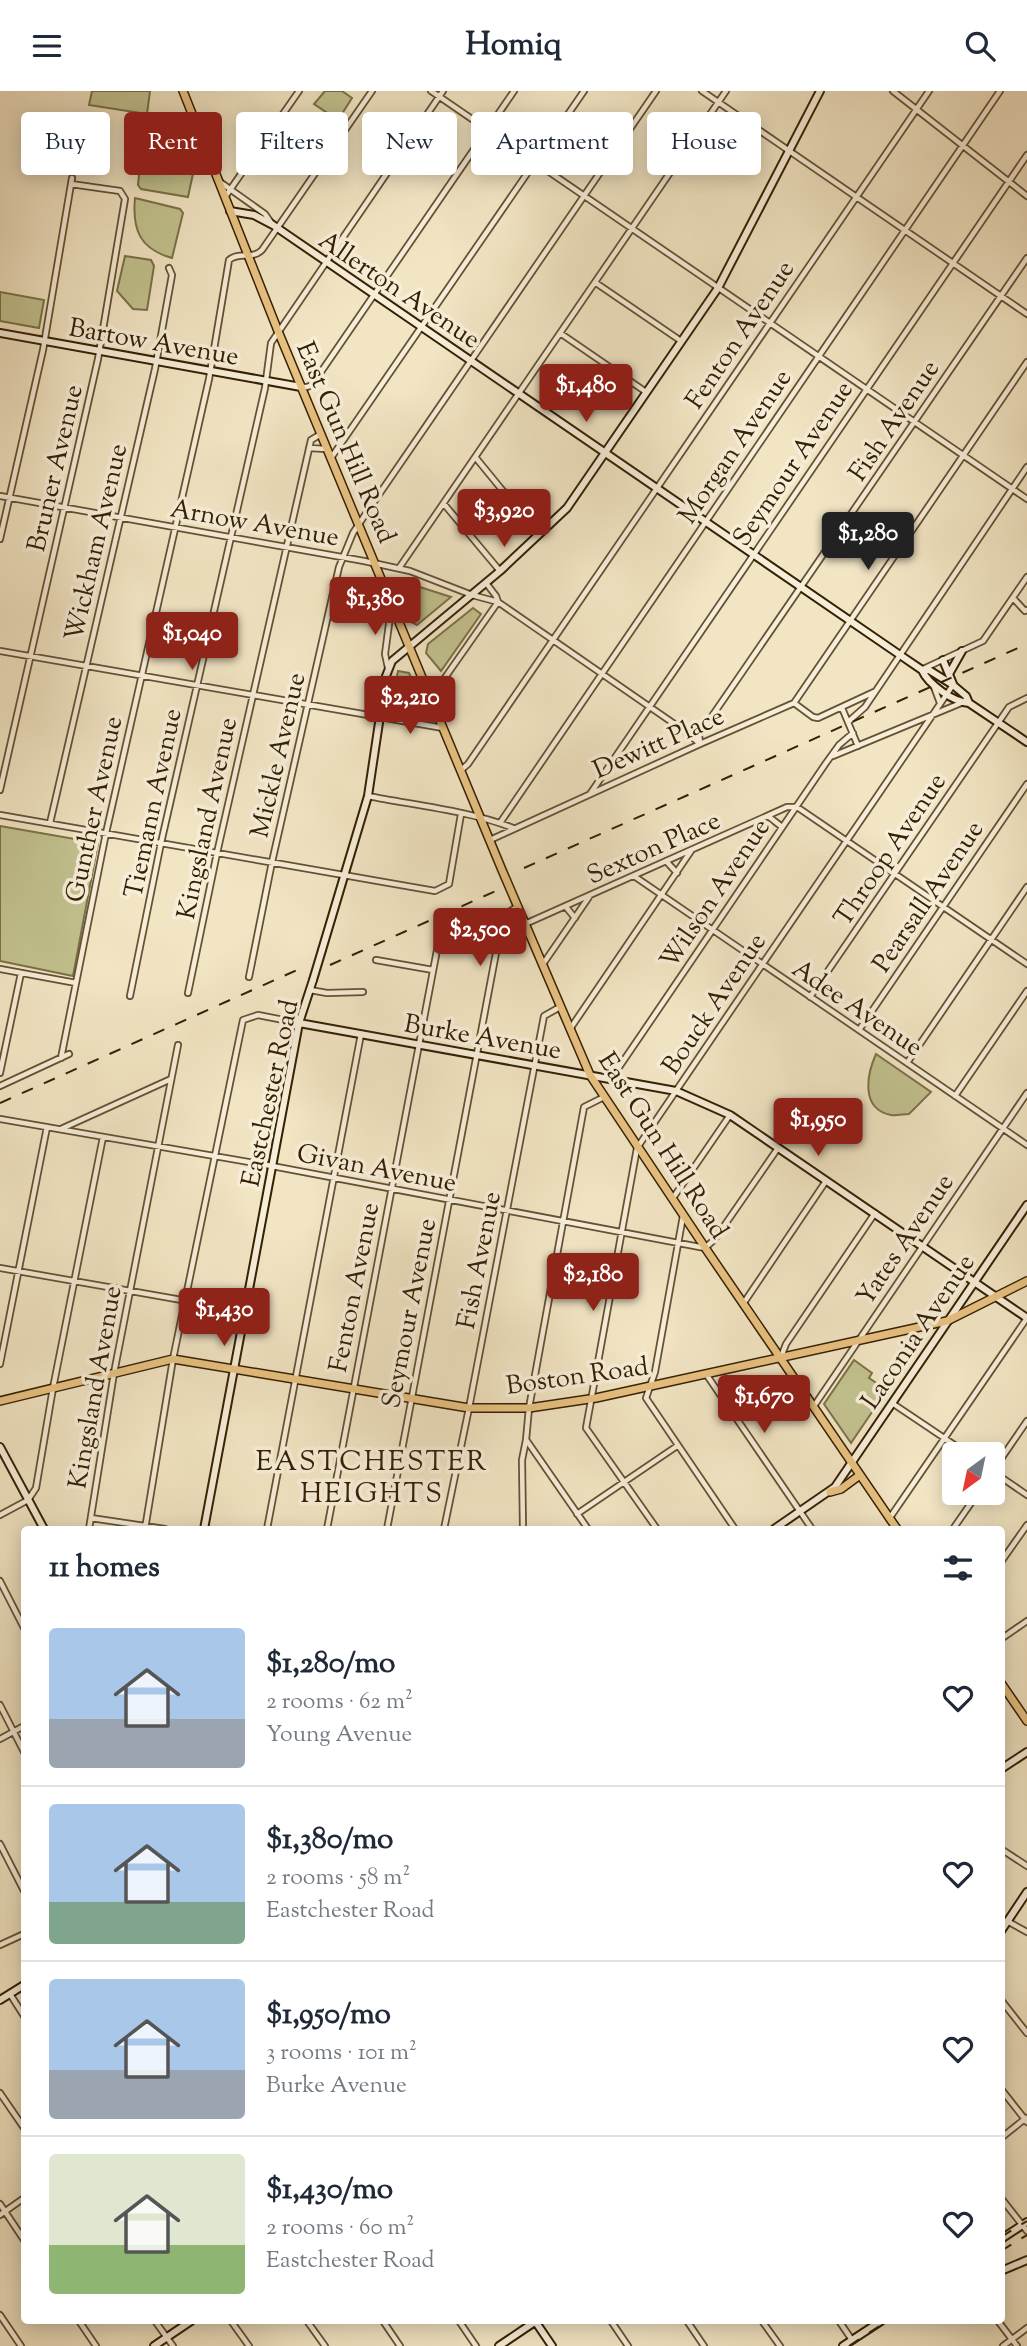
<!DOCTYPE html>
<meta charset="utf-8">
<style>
:root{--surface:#fff;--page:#f2f2f3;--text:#1f2937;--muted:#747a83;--line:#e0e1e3;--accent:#8f2418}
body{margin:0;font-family:"Sorts Mill Goudy",serif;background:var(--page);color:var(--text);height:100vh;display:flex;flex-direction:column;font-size:26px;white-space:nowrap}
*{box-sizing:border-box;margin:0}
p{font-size:23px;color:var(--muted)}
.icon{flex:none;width:38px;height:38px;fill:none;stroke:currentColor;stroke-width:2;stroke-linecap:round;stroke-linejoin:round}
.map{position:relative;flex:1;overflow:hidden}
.details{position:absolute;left:21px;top:1435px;width:984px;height:798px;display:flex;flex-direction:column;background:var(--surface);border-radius:7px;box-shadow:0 4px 18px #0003}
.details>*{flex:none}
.guide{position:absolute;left:21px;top:21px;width:985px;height:63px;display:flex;gap:14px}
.needle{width:46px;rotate:213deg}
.tools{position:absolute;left:942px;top:1351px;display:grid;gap:14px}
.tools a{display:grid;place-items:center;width:63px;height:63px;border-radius:7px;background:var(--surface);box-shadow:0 4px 18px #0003;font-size:35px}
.price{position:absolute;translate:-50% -60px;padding:0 16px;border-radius:7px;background:var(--accent);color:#fff;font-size:23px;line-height:46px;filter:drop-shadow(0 2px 4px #0008)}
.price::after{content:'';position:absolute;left:50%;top:42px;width:21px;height:16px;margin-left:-10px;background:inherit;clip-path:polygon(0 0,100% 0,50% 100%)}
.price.active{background:#222;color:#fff}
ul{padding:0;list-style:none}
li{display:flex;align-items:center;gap:21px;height:175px;padding:0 28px}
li+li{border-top:2px solid var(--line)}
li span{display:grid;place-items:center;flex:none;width:196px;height:140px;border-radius:7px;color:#555}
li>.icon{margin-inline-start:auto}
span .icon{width:84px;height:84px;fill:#fffc;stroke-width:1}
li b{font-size:30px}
h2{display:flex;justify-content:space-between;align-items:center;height:84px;padding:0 28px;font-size:30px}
.chip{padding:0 24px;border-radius:7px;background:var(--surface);box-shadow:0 4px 18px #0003;font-size:24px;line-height:63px}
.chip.active{background:var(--accent);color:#fff}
header{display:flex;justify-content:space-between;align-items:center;height:91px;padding:0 28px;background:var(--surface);font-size:32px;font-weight:700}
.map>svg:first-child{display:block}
</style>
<header><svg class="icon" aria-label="menu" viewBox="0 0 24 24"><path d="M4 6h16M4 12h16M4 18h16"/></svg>Homiq<svg class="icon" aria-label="search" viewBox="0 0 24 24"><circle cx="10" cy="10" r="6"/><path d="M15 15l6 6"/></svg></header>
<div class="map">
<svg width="1027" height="2255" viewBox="0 0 1027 2255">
<rect width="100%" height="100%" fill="#f2e5c4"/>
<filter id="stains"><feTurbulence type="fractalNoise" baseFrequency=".00286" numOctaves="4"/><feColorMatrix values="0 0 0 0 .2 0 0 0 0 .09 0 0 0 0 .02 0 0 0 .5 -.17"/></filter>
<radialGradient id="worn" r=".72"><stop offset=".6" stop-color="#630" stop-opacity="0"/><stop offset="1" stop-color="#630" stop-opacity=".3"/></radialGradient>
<!-- green -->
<path fill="#c2c28f" stroke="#7b7149" stroke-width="2" d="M 92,0 L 150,0 L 147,23 L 89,14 Z
M 325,0 L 342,0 L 352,7 L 338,29 L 314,13 Z
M 145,26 L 184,33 L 197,64 L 188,106 L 141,98 L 138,94 Z
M 135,107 L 180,118 L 183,122 L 172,167 C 140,158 132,139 135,107 Z
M 125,165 L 151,169 L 154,175 L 147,219 L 133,218 L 117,200 Z
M 0,201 L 44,209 L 39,237 L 0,230 Z
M 401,490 L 451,506 L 417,534 L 411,531 L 397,496 Z
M 473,517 L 481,523 L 441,580 L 426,562 L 428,553 Z
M 398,580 L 409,582 L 425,618 L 418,626 L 394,621 L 391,618 Z
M 0,735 L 98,752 L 73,885 L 0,870 Z
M 876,963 L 931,1001 L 909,1023 C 904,1023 896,1025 891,1024 C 860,1018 867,983 876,963 Z
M 854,1269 L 872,1282 L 869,1287 L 887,1299 L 851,1352 L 824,1313 Z"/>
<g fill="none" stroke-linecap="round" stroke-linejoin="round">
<defs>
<path id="street" d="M 431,0 L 1027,408
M 702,0 L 1027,223
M 893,0 L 1027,105
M 220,91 L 265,123 L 272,133
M 225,106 L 299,0
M 596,192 L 681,250
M 560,242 L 646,301
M 301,296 L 307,296 L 312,294 L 514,0
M 309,357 L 326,358
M 331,367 L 584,0
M 476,367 L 503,400 L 548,435
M 0,405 L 364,470 L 410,480 L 472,504 L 498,511 L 689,643 L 700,653
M 444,413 L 500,480
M 0,448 L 43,259 L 72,87
M 399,477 L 726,0
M 1013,507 L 1025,520 L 1027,519
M 0,560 L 443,637
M 388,577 L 385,563 L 391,518
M 923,578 L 983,550 L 1027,486
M 934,596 L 940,612
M 429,603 L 437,598 L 498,511 L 496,505 L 486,492
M 794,612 L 1027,271
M 794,612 L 813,626 L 818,627 L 874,601
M 842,617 L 858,655
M 848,631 L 865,616 L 1027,376
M 700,652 L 699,644 L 1027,167
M 833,665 L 961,612
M 461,679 L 468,673 L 929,0
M 0,699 L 98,268 L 125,108 L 120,100 L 71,93
M 590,703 L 1027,64
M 368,705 C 413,714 471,720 513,737
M 0,724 L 435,800 L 449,793 L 461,723
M 768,725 L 782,736
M 50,732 L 155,278 L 172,184 L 169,177
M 500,732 L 1000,0
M 490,749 L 700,653 L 794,612
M 666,770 L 677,782
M 634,785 L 1027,1054
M 566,816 L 575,827
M 525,833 L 787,716 L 797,716 L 1027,873
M 376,869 L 433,879
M 543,873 L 589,806
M 0,878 L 76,892
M 249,886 L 272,771 L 339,476 L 353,442 L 367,421 L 656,0
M 310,899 L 327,902 L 363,901
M 188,902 L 217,762 L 311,349 L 321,343
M 130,905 L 161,752 L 265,297 L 271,252 L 443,0
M 810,906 L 1009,616 L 1027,607
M 570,938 L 691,760
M 859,939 L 1027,693
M 61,967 L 106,742 L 209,288 L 229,169 C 239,160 252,169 262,159 L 372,0
M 907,972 L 1027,796
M 0,982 L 21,882
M 611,988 L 826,672 L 839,654 L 853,642
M 0,995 L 69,963
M 955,1005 L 1027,900
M 0,1028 L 272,1075 L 705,1157 L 715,1148 L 778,1057
M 61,1038 L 171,988
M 673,1107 L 730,1024
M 683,1125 L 655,1281 L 646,1307 L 735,1438
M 0,1177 L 244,1220
M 743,1213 L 826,1090
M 781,1266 L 786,1253 L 875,1122
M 0,1273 L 47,1036
M 706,1283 L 812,1438
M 892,1312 L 968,1363
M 814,1315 L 1027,1002
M 527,1350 L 588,1438
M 992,1380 L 1027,1404
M 992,1381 L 1027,1330
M 577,1423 L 677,1355
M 0,1424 L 28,1409 L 36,1397 L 53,1297 L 103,1046
M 91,1427 L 165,1438
M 889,1428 L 1027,1227
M 89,1438 L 114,1282 L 178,954
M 145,1438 L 173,1268 L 243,929 L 258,924 L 299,932
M 267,1438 L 361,943
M 327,1438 L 441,838
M 387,1438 L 503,825 L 518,815
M 444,1438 L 469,1317 L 544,925 L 560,916
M 523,1438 L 522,1369 L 526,1349 L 529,1317 L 584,1016 L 604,1006
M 657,1438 L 586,1337 L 637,1057 L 953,594
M 953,1438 L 978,1402
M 1001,1471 L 1027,1434
M 0,1490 L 24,1537
M 1001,1548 L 1027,1530
M 0,1614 L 24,1661
M 0,1648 L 24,1635
M 0,1753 L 24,1800
M 1001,1758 L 1027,1775
M 1007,1830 L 1027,1841
M 0,1854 L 24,1843
M 10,1903 L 24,1925
M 1001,1909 L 1027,1942
M 1001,1998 L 1027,2031
M 0,2002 L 24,2037
M 1001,2047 L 1026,2027
M 1001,2107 L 1027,2140
M 0,2113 L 24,2149
M 0,2124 L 24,2107
M 0,2224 L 21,2255
M 79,2230 L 96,2255
M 155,2230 L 173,2255
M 231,2230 L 249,2255
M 307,2230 L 325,2255
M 383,2230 L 400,2255
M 459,2230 L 476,2255
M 611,2230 L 628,2255
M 687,2230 L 704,2255
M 762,2230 L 780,2255
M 839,2230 L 852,2249
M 998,2230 L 1017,2255
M 1003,2255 L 1027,2237"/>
<path id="secondary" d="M 230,120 L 254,124 L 273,134 L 900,564 L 922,579 L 929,579 L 953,594 L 966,605 L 969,612
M 0,242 L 301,296
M 943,569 L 953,593
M 922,579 C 928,593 953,611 969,612 L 1027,651
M 949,583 L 962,560
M 322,859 L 368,705 L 386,585 L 392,570 L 500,480 L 567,417 L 718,197 L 820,0
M 299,932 L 676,1000 L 730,1024 L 1027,1227
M 0,1356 L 44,1438
M 204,1438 L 299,932 L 313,889
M 774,1438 L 835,1396 L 1027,1114
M 1001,1678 L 1027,1661
M 1001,1840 L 1027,1801
M 0,1909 L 24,1894
M 1001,2148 L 1027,2131
M 1001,2180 L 1027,2169
M 535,2230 L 552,2255
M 154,2255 L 191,2230
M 499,2255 L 536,2230
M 843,2255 L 881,2230"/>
<path id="primary" d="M 183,0 L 278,240 L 502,779 L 590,984 L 708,1161 L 897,1438
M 0,1310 L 173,1268 L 469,1317 L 529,1317 L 596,1307 L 947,1230 L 1027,1190
M 830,1401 L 841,1398 L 860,1384
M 1001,1592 L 1027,1630"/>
</defs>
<!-- street casing -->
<use href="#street" stroke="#645133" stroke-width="8"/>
<!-- secondary casing -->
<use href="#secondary" stroke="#342003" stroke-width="10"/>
<!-- primary casing -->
<use href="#primary" stroke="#342003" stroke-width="10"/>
<!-- street -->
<use href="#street" stroke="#f7eed9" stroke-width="4.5"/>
<!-- secondary -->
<use href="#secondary" stroke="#f7eed9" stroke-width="6"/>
<!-- primary -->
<use href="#primary" stroke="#e9c282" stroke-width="7"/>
<!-- rail -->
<path stroke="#342003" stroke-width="2" stroke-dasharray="12 12" stroke-linecap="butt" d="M 524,777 L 1027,553
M 330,874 L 498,799
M 0,1012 L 306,875
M 1001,2146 L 1027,2130
M 1001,2160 L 1027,2144
M 849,2255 L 887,2230"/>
<defs>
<path id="secondary-bridge" d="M 313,889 L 322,859"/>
</defs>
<!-- secondary-bridge casing -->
<use href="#secondary-bridge" stroke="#342003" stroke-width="10" stroke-linecap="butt"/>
<!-- secondary-bridge -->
<use href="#secondary-bridge" stroke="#f7eed9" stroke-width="6"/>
</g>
<g text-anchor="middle" stroke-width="7" stroke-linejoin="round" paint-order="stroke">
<!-- street labels -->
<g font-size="26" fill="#342003" stroke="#f7eed9">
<text transform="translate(400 198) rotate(34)" y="9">Allerton Avenue</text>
<text transform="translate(739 243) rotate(-56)" y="9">Fenton Avenue</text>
<text transform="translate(154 250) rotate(10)" y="9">Bartow Avenue</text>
<text transform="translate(893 329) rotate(-56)" y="9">Fish Avenue</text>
<text transform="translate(347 351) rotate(67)" y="9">East Gun Hill Road</text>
<text transform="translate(734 355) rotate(-56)" y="9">Morgan Avenue</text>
<text transform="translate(792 372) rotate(-56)" y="9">Seymour Avenue</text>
<text transform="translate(54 377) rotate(-77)" y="9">Bruner Avenue</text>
<text transform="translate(255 431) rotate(10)" y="9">Arnow Avenue</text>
<text transform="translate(95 451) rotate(-77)" y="9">Wickham Avenue</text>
<text transform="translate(658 651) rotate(-24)" y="9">Dewitt Place</text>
<text transform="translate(277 664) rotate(-77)" y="9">Mickle Avenue</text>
<text transform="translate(152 712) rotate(-78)" y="9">Tiemann Avenue</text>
<text transform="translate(93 718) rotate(-78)" y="9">Gunther Avenue</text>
<text transform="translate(206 727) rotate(-78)" y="9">Kingsland Avenue</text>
<text transform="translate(653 756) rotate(-24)" y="9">Sexton Place</text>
<text transform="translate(889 758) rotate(-56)" y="9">Throop Avenue</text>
<text transform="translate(714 802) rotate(-56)" y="9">Wilson Avenue</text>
<text transform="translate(927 805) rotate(-56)" y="9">Pearsall Avenue</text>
<text transform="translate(713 912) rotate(-56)" y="9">Bouck Avenue</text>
<text transform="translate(858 916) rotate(34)" y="9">Adee Avenue</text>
<text transform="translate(483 945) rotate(10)" y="9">Burke Avenue</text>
<text transform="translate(269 1002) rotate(-78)" y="9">Eastchester Road</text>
<text transform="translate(664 1054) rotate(57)" y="9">East Gun Hill Road</text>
<text transform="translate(377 1076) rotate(11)" y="9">Givan Avenue</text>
<text transform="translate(904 1148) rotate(-56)" y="9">Yates Avenue</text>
<text transform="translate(478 1169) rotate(-79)" y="9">Fish Avenue</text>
<text transform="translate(353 1196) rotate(-79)" y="9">Fenton Avenue</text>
<text transform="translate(408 1222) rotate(-79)" y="9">Seymour Avenue</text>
<text transform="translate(917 1240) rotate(-56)" y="9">Laconia Avenue</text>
<text transform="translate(577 1284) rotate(-8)" y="9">Boston Road</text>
<text transform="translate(94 1296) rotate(-80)" y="9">Kingsland Avenue</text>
</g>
<!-- neighbourhood labels -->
<g font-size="28" letter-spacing="2" fill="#342003" stroke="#f7eed9">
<text x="372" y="1379">EASTCHESTER<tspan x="372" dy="32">HEIGHTS</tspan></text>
</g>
</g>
<rect width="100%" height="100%" filter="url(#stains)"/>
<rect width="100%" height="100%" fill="url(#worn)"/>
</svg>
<div class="tools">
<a><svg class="needle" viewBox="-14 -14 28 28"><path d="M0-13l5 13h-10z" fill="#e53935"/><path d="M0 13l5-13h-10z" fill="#747a83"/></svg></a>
</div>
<b class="price" style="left:586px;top:333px">$1,480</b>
<b class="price" style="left:504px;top:458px">$3,920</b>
<b class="price active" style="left:868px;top:481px">$1,280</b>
<b class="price" style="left:375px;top:546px">$1,380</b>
<b class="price" style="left:192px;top:581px">$1,040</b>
<b class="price" style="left:410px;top:645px">$2,210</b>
<b class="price" style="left:480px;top:877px">$2,500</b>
<b class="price" style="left:818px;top:1067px">$1,950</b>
<b class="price" style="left:593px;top:1222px">$2,180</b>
<b class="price" style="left:224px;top:1257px">$1,430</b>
<b class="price" style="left:764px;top:1344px">$1,670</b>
<div class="guide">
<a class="chip">Buy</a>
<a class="chip active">Rent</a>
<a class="chip">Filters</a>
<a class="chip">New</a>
<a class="chip">Apartment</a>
<a class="chip">House</a>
</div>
<section class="details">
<h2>11 homes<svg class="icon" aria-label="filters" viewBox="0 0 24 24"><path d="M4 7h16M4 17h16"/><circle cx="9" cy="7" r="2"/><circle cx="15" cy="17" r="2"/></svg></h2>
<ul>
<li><span style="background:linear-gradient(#a9c7e8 65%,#9aa5b1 0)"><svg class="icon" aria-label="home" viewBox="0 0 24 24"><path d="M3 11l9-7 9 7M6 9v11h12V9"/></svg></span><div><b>$1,280/mo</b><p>2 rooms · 62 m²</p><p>Young Avenue</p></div><svg class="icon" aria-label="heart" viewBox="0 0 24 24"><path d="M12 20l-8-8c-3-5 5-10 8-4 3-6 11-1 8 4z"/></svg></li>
<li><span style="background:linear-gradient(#a9c7e8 70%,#7fa58c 0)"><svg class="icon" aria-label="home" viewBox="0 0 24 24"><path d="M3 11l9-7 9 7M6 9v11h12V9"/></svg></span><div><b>$1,380/mo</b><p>2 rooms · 58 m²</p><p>Eastchester Road</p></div><svg class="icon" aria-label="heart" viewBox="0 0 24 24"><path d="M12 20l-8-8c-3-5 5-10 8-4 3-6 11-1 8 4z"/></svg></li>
<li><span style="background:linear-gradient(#a9c7e8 65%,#9aa5b1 0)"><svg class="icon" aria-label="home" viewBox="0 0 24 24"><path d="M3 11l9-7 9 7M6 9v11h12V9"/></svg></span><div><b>$1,950/mo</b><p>3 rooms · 101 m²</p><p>Burke Avenue</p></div><svg class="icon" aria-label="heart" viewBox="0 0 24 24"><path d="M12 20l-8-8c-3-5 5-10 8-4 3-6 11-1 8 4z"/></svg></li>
<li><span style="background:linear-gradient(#dfe7d0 65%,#8fb573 0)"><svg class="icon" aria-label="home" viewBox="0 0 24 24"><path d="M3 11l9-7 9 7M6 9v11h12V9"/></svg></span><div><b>$1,430/mo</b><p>2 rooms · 60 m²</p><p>Eastchester Road</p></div><svg class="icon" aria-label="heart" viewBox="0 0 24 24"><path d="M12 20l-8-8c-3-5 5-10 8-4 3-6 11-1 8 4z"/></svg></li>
</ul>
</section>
</div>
